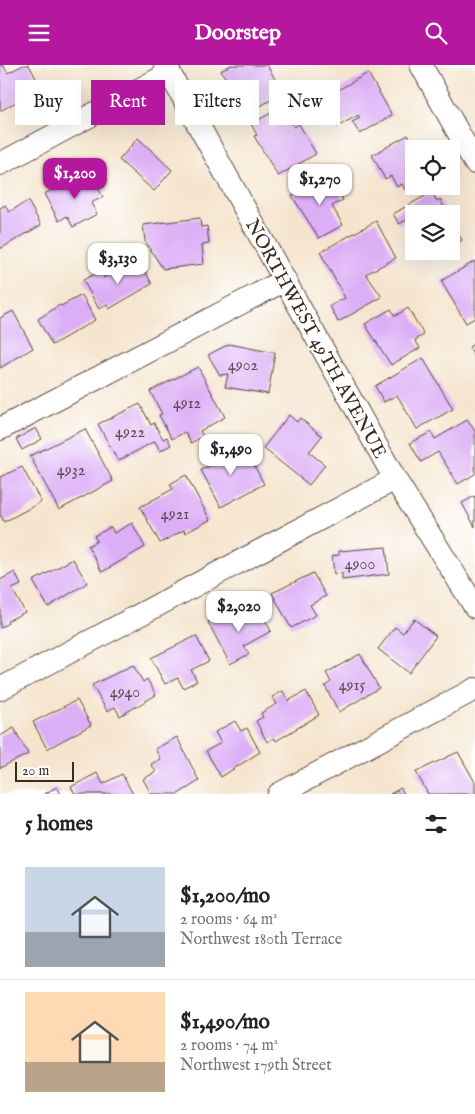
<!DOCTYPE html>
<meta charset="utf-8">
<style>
:root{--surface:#fff;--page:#f6f6f6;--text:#222;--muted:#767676;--line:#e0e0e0;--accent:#b5179e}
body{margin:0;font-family:"IM FELL English",serif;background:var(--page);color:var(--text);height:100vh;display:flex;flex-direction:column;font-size:19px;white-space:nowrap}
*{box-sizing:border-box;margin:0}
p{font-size:16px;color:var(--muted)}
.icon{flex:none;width:28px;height:28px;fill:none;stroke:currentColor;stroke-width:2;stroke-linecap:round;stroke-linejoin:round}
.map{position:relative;height:729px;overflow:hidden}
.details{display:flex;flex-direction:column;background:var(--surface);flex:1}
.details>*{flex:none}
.guide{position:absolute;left:15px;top:15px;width:445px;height:45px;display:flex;gap:10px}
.buttons{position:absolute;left:405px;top:75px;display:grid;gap:10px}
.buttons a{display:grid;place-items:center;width:55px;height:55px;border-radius:0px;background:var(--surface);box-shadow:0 5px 20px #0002;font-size:25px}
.scale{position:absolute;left:15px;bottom:12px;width:59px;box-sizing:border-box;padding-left:5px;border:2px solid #3b2a1e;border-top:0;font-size:14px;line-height:18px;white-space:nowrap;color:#3b2a1e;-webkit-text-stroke:4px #fff;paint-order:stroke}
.price{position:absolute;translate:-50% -42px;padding:0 11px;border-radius:10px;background:#fff;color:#222;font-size:16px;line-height:32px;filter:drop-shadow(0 1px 2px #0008)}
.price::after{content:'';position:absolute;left:50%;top:30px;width:15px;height:11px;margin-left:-8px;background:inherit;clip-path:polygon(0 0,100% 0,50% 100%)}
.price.current{background:var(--accent);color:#fff}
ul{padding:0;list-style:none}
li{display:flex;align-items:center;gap:15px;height:125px;padding:0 25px}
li+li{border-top:1px solid var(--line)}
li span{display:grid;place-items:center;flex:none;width:140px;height:100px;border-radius:0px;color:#555}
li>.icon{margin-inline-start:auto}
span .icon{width:60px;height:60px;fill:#fffc;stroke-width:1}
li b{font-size:21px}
h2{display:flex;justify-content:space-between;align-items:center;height:60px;padding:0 25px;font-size:21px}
.chip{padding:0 18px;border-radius:0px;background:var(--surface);box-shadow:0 5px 20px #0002;font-size:18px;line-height:45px}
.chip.current{background:var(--accent);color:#fff}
header{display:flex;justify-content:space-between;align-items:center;height:65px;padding:0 25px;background:var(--accent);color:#fff;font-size:22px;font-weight:800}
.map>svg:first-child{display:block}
</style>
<header><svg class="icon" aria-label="menu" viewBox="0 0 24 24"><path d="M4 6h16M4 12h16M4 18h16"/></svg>Doorstep<svg class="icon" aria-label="search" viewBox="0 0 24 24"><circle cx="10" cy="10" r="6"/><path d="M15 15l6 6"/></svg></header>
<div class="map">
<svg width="475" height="729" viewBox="0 0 475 729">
<rect width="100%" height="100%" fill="#fff"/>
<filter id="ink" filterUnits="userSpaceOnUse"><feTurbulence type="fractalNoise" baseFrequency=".02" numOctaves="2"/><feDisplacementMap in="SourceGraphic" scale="10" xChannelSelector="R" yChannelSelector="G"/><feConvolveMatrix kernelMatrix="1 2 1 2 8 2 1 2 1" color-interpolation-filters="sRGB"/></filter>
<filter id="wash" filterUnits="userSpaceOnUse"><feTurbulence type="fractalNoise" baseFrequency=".0096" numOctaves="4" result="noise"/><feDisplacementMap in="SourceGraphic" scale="20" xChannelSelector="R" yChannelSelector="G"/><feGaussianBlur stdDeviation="1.12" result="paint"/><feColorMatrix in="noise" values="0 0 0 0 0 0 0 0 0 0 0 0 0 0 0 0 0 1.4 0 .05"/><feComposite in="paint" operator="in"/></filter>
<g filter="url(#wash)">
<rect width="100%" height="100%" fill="#f5e5cf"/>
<g id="blocks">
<!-- building -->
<path fill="#dcaef6" d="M 0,0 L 3,0 L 8,8 L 23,0 L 29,0 L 41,23 L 0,46 Z
M 231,0 L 267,0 L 283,28 L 248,48 L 221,6 Z
M 368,8 L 392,50 L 360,69 L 352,57 L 360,53 L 358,50 L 337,62 L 326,44 L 336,38 L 331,29 Z
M 271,48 L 277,58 L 288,52 L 294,62 L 299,59 L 316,89 L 278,111 L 254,71 L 257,70 L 251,59 Z
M 408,70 L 416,84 L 414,84 L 414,120 L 405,125 L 402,119 L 397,122 L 391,111 L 385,114 L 372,90 Z
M 138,73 L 172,105 L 154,126 L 119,95 Z
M 89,107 L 103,132 L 91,138 L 97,149 L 73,162 L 67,151 L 59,156 L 44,129 Z
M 329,110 L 343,135 L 332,141 L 343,160 L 319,173 L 292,131 Z
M 432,127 L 437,136 L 440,134 L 447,149 L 414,149 L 414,169 L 406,155 L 399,159 L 393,149 Z
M 28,136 L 41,160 L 0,184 L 0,143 L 5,140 L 9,147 Z
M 200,153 L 201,162 L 207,161 L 209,179 L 202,180 L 204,199 L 163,204 L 145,176 L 143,160 Z
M 376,156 L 396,193 L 366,209 L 382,232 L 338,257 L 330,241 L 345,233 L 320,187 Z
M 451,156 L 462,175 L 451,182 Z
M 423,186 L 443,186 L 428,194 Z
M 139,195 L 152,219 L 109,244 L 107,240 L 99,244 L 83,215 L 101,206 L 104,213 L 114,206 Z
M 475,196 L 475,253 L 466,258 L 441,216 Z
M 82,230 L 95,255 L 52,280 L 38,254 L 60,240 L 61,241 Z
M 408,243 L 424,270 L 415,275 L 420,283 L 391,300 L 365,259 L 391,244 L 395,251 Z
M 13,246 L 33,283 L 0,303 L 0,253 Z
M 475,278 L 475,293 L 469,282 Z
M 229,279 L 275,288 L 268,329 L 225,322 L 228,309 L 220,310 L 208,290 Z
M 423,293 L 453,344 L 417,364 L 397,330 L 384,337 L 375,321 Z
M 198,302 L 225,352 L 200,366 L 203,371 L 191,378 L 185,367 L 172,374 L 159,350 L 162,349 L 150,326 Z
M 140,339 L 151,360 L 154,358 L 163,374 L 167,372 L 171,380 L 160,386 L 155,376 L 118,396 L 98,359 Z
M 289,350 L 297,357 L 300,353 L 322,371 L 309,387 L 325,400 L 309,420 L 263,383 Z
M 467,355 L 475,366 L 475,409 L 458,419 L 438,387 L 421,397 L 410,378 L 431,367 L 435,374 Z
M 36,363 L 42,374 L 22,385 L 16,374 Z
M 85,364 L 113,416 L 59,445 L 30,391 Z
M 227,379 L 238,400 L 250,393 L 264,419 L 221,442 L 201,405 L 215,398 L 210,388 Z
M 22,402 L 41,437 L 4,457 L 0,449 L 0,412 Z
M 186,410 L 210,455 L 185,468 L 184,465 L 160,478 L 140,442 L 173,424 L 170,419 Z
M 475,431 L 475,462 L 462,438 Z
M 132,458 L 145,482 L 102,507 L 88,481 L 97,476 L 94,471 L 111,462 L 114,468 Z
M 386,482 L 389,509 L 342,515 L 342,508 L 334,509 L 332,491 L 339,490 L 339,486 Z
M 73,494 L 87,518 L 48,542 L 33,516 Z
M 15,507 L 21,520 L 12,524 L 25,547 L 7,556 L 8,558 L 0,563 L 0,515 Z
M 313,508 L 326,531 L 310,540 L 316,550 L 291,563 L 272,528 Z
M 258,542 L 271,566 L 244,581 L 249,589 L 230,599 L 208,557 L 224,548 L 229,557 Z
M 414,554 L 436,571 L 409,608 L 378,584 L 395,562 L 403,568 Z
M 196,571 L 209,596 L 191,605 L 197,616 L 183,623 L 178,613 L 165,619 L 151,593 Z
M 360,589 L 379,623 L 339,647 L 325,621 L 331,617 L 326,608 Z
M 133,600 L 143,617 L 147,614 L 156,630 L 120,651 L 115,642 L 107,646 L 92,620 Z
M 283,626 L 288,636 L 306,626 L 319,650 L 276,676 L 274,673 L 267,677 L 256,656 L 263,652 L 261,648 L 277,639 L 272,632 Z
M 77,635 L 91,660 L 47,684 L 33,657 Z
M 235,656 L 241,666 L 247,663 L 260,687 L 221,712 L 206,686 L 221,678 L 215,667 Z
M 14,663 L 28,689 L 0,703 L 0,671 Z
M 177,672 L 199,716 L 178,729 L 151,729 L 143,714 L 156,707 L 151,699 L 161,694 L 155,684 Z
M 458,687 L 475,717 L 475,729 L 428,729 L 416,707 Z
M 97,708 L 103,719 L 122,709 L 133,729 L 75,729 L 71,722 Z
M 57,722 L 61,729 L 44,729 Z
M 401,723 L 404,729 L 390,729 Z"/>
</g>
</g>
<g filter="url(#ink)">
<use href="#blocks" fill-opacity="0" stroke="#574639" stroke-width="1"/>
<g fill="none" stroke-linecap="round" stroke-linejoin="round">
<defs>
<path id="minor" d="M 165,0 L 395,414 L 475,542
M 421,0 L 475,98
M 0,99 L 170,8
M 0,364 L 285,215
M 0,624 L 395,414
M 279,729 L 475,624"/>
</defs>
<!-- minor casing -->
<use href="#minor" stroke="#574639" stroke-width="24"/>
<!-- minor -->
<use href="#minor" stroke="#fff" stroke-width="22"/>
</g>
</g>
<g text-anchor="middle" stroke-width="4" stroke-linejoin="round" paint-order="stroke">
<!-- number labels -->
<g font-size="16" fill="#634b54">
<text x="243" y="305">4902</text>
<text x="187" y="343">4912</text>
<text x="130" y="372">4922</text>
<text x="71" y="410">4932</text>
<text x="175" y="454">4921</text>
<text x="360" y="504">4900</text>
<text x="352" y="625">4915</text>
<text x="125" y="632">4940</text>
</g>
<!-- street labels -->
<g font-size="19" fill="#3b2a1e" stroke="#fff">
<text transform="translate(317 273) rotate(61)" y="7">NORTHWEST 49TH AVENUE</text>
</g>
</g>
</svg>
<div class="buttons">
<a><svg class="icon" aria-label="locate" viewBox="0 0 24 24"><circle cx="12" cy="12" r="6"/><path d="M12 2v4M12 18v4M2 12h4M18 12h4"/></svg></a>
<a><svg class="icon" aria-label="layers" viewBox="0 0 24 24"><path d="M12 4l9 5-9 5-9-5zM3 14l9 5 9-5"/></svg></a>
</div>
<div class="scale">20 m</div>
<b class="price current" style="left:75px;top:135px">$1,200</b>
<b class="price" style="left:320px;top:141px">$1,270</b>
<b class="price" style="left:118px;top:220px">$3,130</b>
<b class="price" style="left:231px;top:411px">$1,490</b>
<b class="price" style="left:239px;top:568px">$2,020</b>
<div class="guide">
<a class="chip">Buy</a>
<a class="chip current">Rent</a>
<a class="chip">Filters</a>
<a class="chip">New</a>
</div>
</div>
<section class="details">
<h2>5 homes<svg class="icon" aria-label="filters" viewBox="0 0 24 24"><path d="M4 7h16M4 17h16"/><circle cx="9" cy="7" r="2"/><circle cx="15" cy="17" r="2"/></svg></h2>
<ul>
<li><span style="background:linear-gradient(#c9d6e8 65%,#9aa5b1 0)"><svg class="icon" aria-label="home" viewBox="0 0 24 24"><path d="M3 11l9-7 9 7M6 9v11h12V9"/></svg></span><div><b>$1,200/mo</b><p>2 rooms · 64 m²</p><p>Northwest 180th Terrace</p></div></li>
<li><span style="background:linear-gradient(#ffd9b3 70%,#b9a48a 0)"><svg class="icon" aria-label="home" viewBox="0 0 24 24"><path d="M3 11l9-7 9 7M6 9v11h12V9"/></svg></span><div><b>$1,490/mo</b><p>2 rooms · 74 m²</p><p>Northwest 179th Street</p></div></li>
</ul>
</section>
